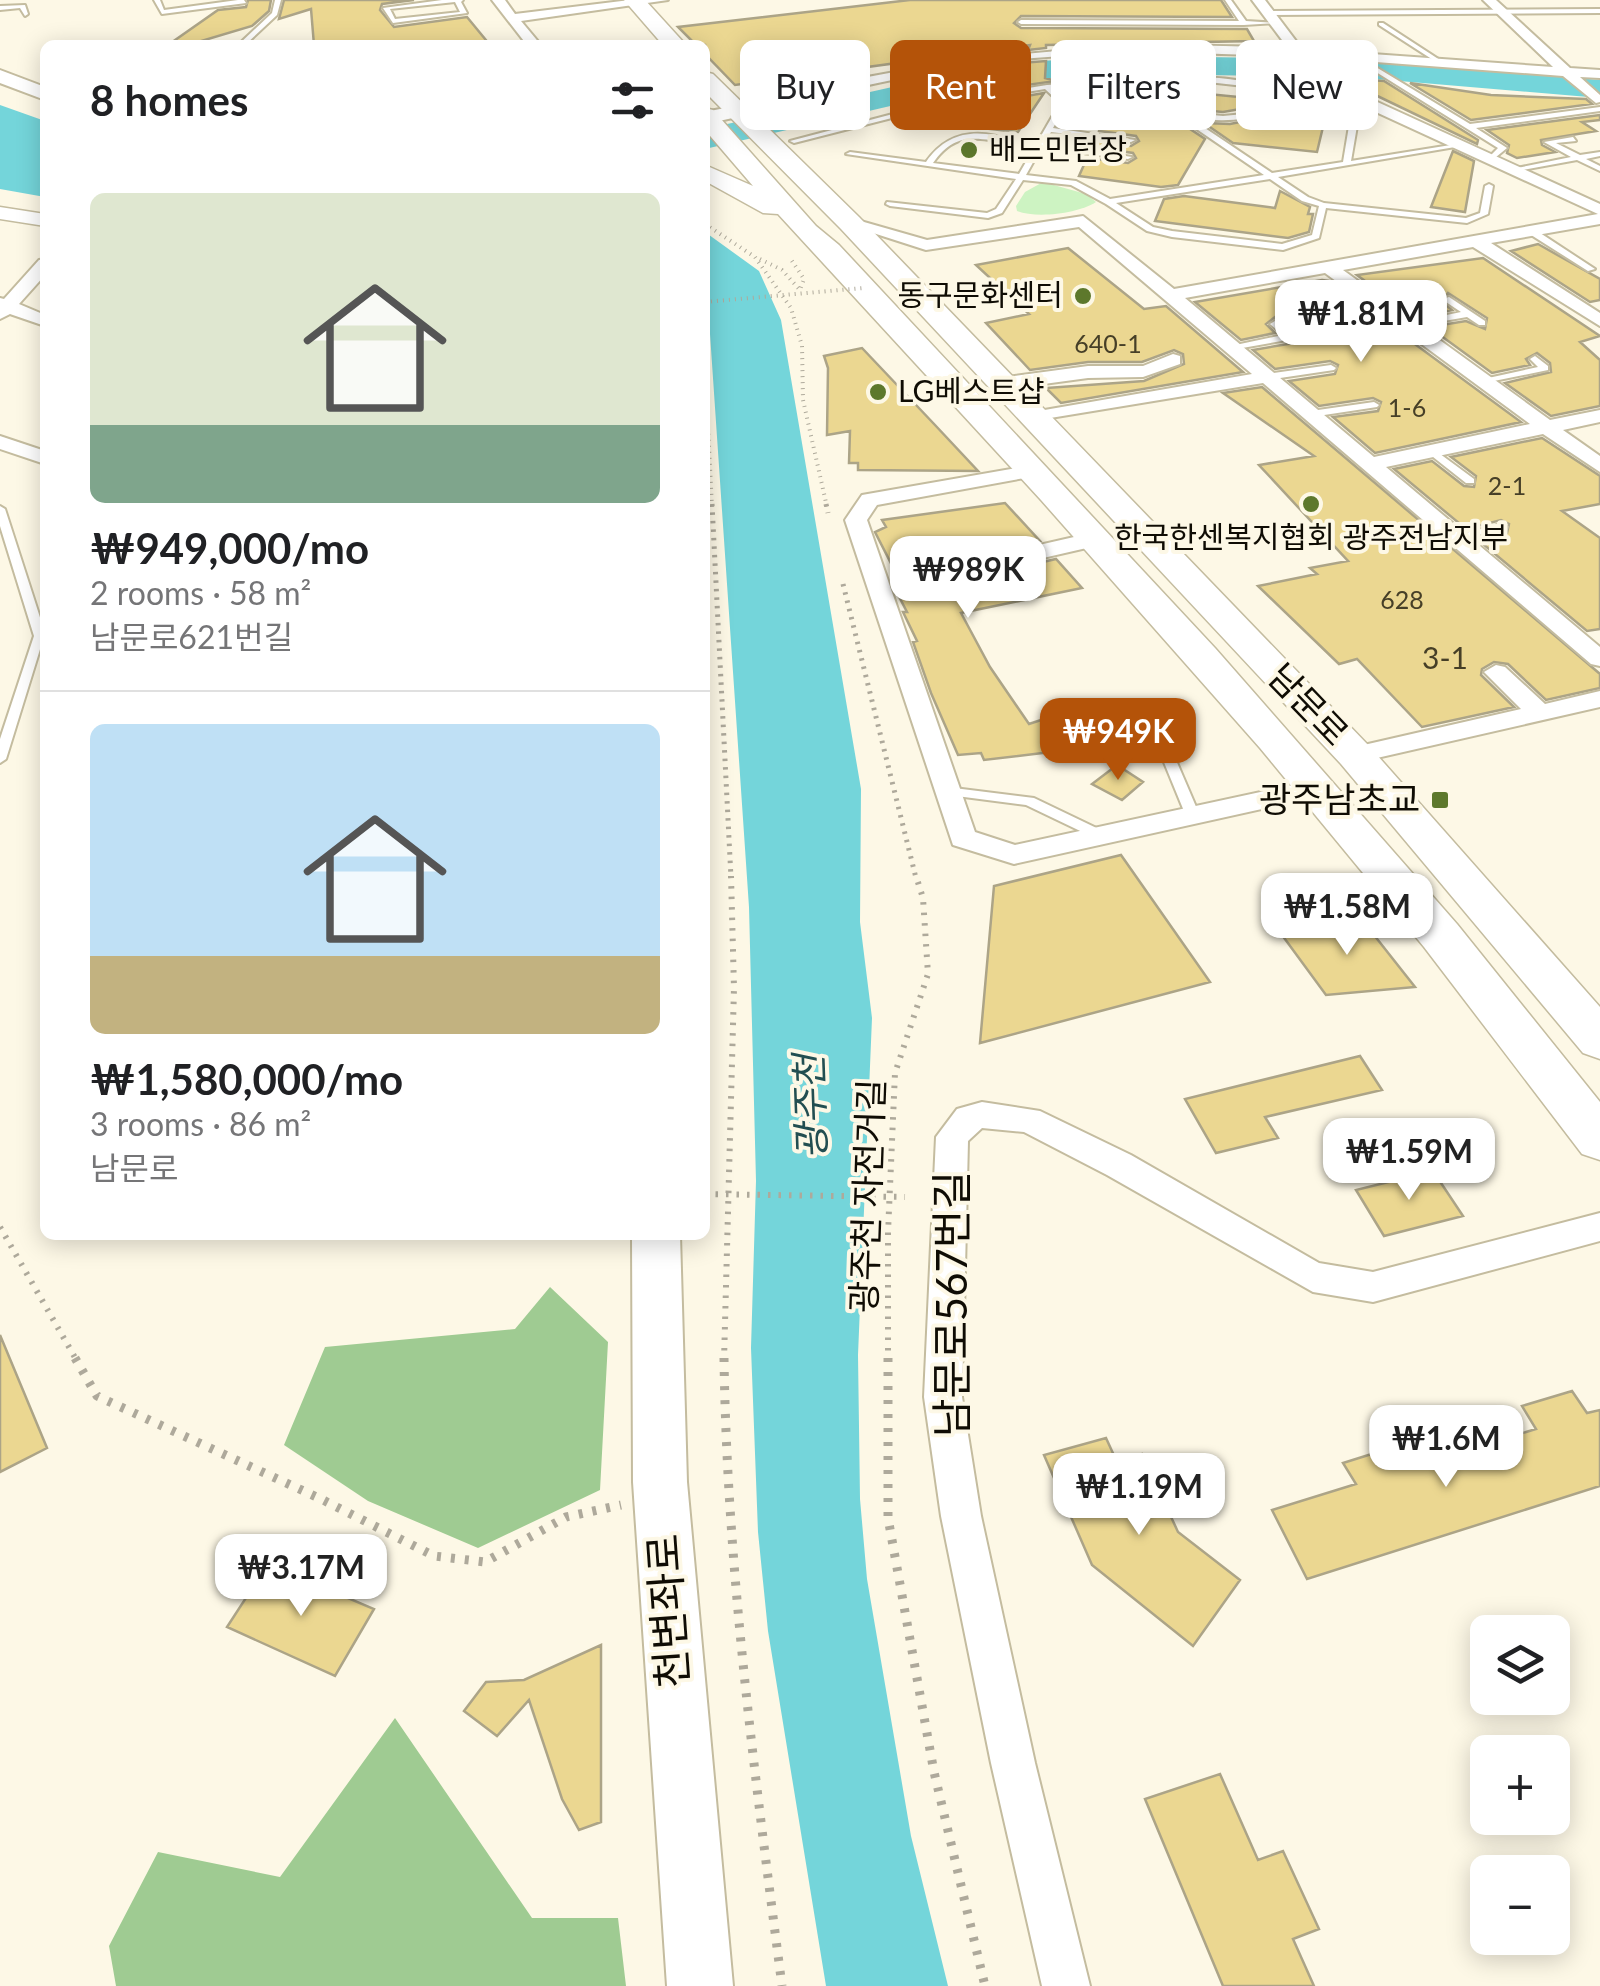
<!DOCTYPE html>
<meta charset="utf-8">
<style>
:root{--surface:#fff;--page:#f2f2f2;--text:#202124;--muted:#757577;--line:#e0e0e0;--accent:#b45309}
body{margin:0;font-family:Lato,"Noto Sans KR",sans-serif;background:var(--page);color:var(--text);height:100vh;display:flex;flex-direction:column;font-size:38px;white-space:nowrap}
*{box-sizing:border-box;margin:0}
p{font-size:32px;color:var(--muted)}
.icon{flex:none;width:55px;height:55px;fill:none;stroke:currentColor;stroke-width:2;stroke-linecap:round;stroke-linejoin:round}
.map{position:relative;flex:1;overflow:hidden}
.panel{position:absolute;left:40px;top:40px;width:670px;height:1200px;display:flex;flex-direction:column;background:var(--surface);border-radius:15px;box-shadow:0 5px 25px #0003}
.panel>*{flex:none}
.banner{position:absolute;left:740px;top:40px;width:710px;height:90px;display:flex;gap:20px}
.tools{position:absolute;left:1470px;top:1615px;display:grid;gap:20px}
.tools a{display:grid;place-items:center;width:100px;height:100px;border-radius:15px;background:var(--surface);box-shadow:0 5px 25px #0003;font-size:50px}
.price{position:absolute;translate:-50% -85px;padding:0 22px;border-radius:20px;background:#fff;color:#222;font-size:32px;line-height:65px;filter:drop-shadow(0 2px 5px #0008)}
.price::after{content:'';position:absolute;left:50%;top:60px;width:30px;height:22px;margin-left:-15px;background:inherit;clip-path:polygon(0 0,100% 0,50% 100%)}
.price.active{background:var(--accent);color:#fff}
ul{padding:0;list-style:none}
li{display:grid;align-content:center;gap:20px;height:530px;padding:0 50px}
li+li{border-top:2px solid var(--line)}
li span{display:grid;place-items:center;height:310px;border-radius:15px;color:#555}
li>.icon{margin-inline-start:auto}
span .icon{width:180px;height:180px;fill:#fffc;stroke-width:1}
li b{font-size:42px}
h2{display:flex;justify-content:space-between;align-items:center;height:120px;padding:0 50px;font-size:42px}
.pill{padding:0 35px;border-radius:15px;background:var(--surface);box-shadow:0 5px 25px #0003;font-size:35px;line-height:90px}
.pill.active{background:var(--accent);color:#fff}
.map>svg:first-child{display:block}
</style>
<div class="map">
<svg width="1600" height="1986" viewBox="0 0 1600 1986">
<rect width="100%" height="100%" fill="#fdf8e6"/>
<!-- green -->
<path fill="#cdf3c2" d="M 1043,182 L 1086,194 L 1096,202 C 1079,213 1038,219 1017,211 L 1016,206 L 1025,192 Z"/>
<!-- forest -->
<path fill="#9fcb92" d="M 550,1287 L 608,1342 L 600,1490 L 478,1548 L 368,1501 L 284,1445 L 325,1347 L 515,1329 Z
M 395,1718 L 532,1918 L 618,1918 L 626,1986 L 116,1986 L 109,1946 L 158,1852 L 280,1877 Z"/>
<!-- water -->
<path fill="#74d5da" d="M 0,105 L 45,121 L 45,197 L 0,189 Z
M 705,232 L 759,271 L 781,320 L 861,789 L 860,922 L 872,1018 L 858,1355 L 860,1499 L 867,1579 L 911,1836 L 948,1986 L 826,1986 L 768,1631 L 758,1532 L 751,1348 L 756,1181 L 749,907 L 710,334 L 705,322 Z"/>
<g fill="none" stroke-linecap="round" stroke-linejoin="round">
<!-- river -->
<path fill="#74d5da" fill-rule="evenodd" d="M 1133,56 L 1352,59 L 1600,80 L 1600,98 L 1352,77 L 1133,74 L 1021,80 L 968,88 L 705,149 L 705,129 L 968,70 L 1021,62 Z"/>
</g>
<!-- building -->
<path fill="#ebd791" stroke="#aca487" stroke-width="2.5" d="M 248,0 L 271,0 L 269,11 L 252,26 L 188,45 L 168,45 L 218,10 L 246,7 Z
M 284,0 L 414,0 L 382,4 L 380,10 L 394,27 L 467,17 L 490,45 L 314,45 L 311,9 L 279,19 Z
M 910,0 L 1221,0 L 1232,17 L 1021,16 L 1014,23 L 1021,28 L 1247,29 L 1254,41 L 1046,45 L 1046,48 L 1028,50 L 1030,45 L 735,85 L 705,54 L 705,45 L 696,45 L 678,27 Z
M 1046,61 L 1045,78 L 1056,81 L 1005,88 L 1020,63 Z
M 1340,78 L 1384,81 L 1478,140 L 1477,144 Z
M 1410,83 L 1491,95 L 1586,99 L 1592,104 L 1471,120 Z
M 1146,88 L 1260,99 L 1258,106 L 1223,112 L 1111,102 L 1116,89 Z
M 1044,93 L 1018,132 L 981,128 L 997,101 Z
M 1274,100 L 1328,106 L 1317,152 L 1233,143 L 1204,123 L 1230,124 L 1260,118 L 1272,111 Z
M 1106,113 L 1178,121 L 1205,139 L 1178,185 L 1161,187 L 1079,176 L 1087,158 L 1128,163 L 1136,158 L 1133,153 L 1092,147 L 1094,141 L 1131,146 L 1139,141 L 1136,136 L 1099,131 Z
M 1600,115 L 1600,120 L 1582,122 L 1596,131 L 1541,140 L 1542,145 L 1555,152 L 1517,158 L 1507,153 L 1509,145 L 1487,130 Z
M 1453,151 L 1474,161 L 1465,212 L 1431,207 Z
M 1280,191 L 1310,207 L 1308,214 L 1313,214 L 1309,232 L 1288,238 L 1155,221 L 1164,199 L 1184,196 L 1275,208 Z
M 1538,244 L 1600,279 L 1600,300 L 1590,302 L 1511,251 Z
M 1068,248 L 1144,309 L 1166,306 L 1243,372 L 1061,403 L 1046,388 L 1144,381 L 1184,364 L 1183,354 L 1174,350 L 1142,362 L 1088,362 L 1030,370 L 986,323 L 1029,314 L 976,265 Z
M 1483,258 L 1600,336 L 1580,342 L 1600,360 L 1600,406 L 1551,416 L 1505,383 L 1551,372 L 1550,363 L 1537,353 L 1526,359 L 1530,365 L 1492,373 L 1429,327 L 1466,321 L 1485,329 L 1487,318 L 1448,293 L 1442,302 L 1452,310 L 1415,318 L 1357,275 Z
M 1322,280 L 1329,281 L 1521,422 L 1375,453 L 1333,417 L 1378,411 L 1381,402 L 1373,398 L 1319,406 L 1289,381 L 1335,374 L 1338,365 L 1330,361 L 1275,369 L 1253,350 L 1294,343 L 1295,332 L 1275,317 L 1266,324 L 1275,333 L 1241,340 L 1195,302 Z
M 862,348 L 935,425 L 978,471 L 858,470 L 858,463 L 849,463 L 850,431 L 827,435 L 828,368 L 824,356 Z
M 1262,387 L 1600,674 L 1600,688 L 1546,700 L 1508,664 L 1494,662 L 1482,669 L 1481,675 L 1514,707 L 1422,727 L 1357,659 L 1339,664 L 1258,586 L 1317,574 L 1310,568 L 1348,561 L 1259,465 L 1314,456 L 1223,393 Z
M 1542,438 L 1600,476 L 1600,504 L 1562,511 L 1600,538 L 1600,629 L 1587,631 L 1477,539 L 1507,533 L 1509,524 L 1501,520 L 1466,529 L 1394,469 L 1432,461 L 1464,486 L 1474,487 L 1476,476 L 1451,457 Z
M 1005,503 L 1040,541 L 951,561 L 947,573 L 961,581 L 1056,559 L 1082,588 L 961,613 L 990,667 L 1029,724 L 1041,720 L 1067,750 L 984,760 L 981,753 L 958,755 L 931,693 L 913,642 L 917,641 L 903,612 L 907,612 L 894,587 L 902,585 L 875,532 L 886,527 L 882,520 Z
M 1117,765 L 1143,782 L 1122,800 L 1092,784 Z
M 1121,855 L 1210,982 L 980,1043 L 994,886 Z
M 1359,916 L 1415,987 L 1326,995 L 1282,935 Z
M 1360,1056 L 1382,1090 L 1265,1117 L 1278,1138 L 1216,1153 L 1185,1099 Z
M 1433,1171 L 1463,1216 L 1384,1236 L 1356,1190 Z
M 0,1335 L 47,1448 L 0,1472 Z
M 1572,1391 L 1587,1413 L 1600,1410 L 1600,1486 L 1307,1579 L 1272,1510 L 1356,1484 L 1343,1463 L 1397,1446 L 1410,1467 L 1536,1429 L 1522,1406 Z
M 1106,1438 L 1117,1462 L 1142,1454 L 1178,1532 L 1240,1580 L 1193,1646 L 1092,1565 L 1044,1455 Z
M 268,1564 L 374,1609 L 335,1676 L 227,1627 Z
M 601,1645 L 601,1822 L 579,1830 L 562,1799 L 529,1700 L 497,1736 L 464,1711 L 486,1682 L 524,1680 Z
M 1220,1774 L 1258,1860 L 1283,1851 L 1319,1929 L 1293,1939 L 1314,1986 L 1223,1986 L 1145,1799 Z"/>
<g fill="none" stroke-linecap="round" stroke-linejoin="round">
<defs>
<path id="service" d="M 154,0 L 160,0 L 164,10 L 238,0 L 244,0 L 246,3 L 162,14 Z
M 275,0 L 281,0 L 277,15 L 245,45 L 238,45 L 272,13 Z
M 442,0 L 463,0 L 461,2 L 467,13 L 393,23 L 383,8 ZM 455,2 L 460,12 L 395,19 L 390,9 Z
M 1225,0 L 1231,0 L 1246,21 L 1278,23 L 1244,25 L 1021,24 L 1018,22 L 1021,20 L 1239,21 Z
M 25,5 L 28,14 L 25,16 L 20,8 L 0,10 L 0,6 Z
M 1600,9 L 1600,13 L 1268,15 L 1265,13 L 1268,11 Z
M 1379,23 L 1383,23 L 1446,64 L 1441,65 L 1379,25 Z
M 1352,55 L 1356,55 L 1470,124 L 1600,107 L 1600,111 L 1476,128 L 1507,148 L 1490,162 L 1486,160 L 1498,148 L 1352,57 Z
M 1164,77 C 1201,77 1239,75 1273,91 L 1268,110 C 1244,123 1217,121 1190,118 L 1272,173 L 1343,162 L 1349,126 L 1353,124 L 1357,126 L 1351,161 L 1457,144 L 1461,146 L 1278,177 L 1308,197 L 1324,203 L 1466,218 L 1480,213 L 1485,186 L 1489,184 L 1493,186 L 1488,214 L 1467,223 L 1326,208 L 1319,238 L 1283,250 L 1172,237 L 1147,231 L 1106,204 L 1071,185 L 1023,180 L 1002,213 L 988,218 L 890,206 L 886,204 L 887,202 L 987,213 L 996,209 L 1016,179 L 846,154 L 850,152 L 926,162 C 948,130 979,128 1014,141 L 1010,143 C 976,138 955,131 933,163 L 1019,174 L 1060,103 L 1045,89 L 931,108 L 794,143 L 790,141 L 931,104 L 1047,85 ZM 1199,81 L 1253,87 L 1266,94 L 1261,109 L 1244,114 L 1223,116 L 1066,101 L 1053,89 ZM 1066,105 L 1179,117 L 1264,175 L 1110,199 L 1076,181 L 1026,175 L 1041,148 L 1128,159 L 1132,157 L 1044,144 L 1051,132 L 1131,142 L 1135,140 L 1053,128 ZM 1270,179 L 1302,201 L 1319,206 L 1312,235 L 1282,244 L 1172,231 L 1153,227 L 1116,203 Z
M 1573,137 L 1576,141 L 1556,143 L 1580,155 L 1600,152 L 1600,156 L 1586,159 L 1600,166 L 1600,171 L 1577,160 L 1511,172 L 1507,170 L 1571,157 L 1544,142 Z
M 1531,228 L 1534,229 L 1595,269 L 1588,271 L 1528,233 L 1527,231 Z
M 1449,297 L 1485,321 L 1485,325 L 1479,325 L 1467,317 L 1409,327 L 1404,324 L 1461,312 L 1446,302 L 1446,298 Z
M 1275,321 L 1293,335 L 1293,339 L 1231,350 L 1226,347 L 1283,335 L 1270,324 Z
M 1535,356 L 1548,366 L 1548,370 L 1484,383 L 1479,380 L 1538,367 L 1530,359 Z
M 1331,365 L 1336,368 L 1334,370 L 1267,380 L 1262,377 L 1267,374 Z
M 1374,402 L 1379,405 L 1377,407 L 1311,417 L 1306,414 L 1311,411 Z
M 1432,448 L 1474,479 L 1474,483 L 1466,483 L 1428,453 L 1427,451 Z
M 0,506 L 5,509 L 45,633 L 6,759 L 0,763 L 0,739 L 34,636 L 0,526 Z
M 1502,524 L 1507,527 L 1506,529 L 1455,540 L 1449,537 Z
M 1154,719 L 1160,723 L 1200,816 L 1198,819 L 1193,820 L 1186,816 L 1150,728 L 1078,743 L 1072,739 L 1078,735 Z
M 946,787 L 1034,798 L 1109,834 L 1111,837 L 1104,842 L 1099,840 L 1026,805 L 941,794 L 939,791 L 941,788 Z"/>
<path id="minor" d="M 492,0 L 505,0 L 515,14 L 630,0 L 668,0 L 521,21 L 541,45 L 527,45 Z
M 1252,0 L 1265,0 L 1302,49 L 1553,67 L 1483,0 L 1496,0 L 1570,68 L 1600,70 L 1600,78 L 1580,77 L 1600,95 L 1600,102 L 1596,103 L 1563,76 L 1309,57 L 1325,78 L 1600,204 L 1600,224 L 1491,243 L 1600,313 L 1600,326 L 1473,247 L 1343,270 L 1550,420 L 1600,410 L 1600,422 L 1563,430 L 1600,456 L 1600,472 L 1543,434 L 1386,467 L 1600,647 L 1600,666 L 1591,664 L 1263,383 L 1026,422 L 1026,414 L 1033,412 L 1252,374 L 1079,227 L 926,250 L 842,223 L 850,218 L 927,240 L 1083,216 L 1174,289 L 1598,214 L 1315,84 L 1294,57 C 1195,52 1095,50 997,62 C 908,74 822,95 735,116 L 728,112 C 749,97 789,94 816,88 C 972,52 1127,40 1288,48 ZM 1325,273 L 1530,424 L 1374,457 L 1185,298 Z
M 45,259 L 45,275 L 19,304 L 45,315 L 45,326 L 10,314 L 0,319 L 0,298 L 4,299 L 39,260 Z
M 1173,354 L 1180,356 L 1180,364 L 1143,377 L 1088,378 L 1000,390 L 990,384 L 1000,378 L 1088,366 L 1143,366 Z
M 0,436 L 45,451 L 45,464 L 0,449 Z
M 1034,465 L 1044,471 L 1041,475 L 877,505 L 867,520 L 975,832 L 1015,845 L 1316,780 L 1325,783 L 1329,789 L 1325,795 L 1014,864 L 953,845 L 845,520 L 862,495 Z
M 1096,532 L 1107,539 L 1104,544 L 960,577 L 949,570 L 952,565 Z
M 1496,665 L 1505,667 L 1545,704 L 1600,691 L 1600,707 L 1355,763 L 1342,755 L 1355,747 L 1521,709 L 1484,672 Z
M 982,1102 L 1040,1111 L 1131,1155 L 1319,1263 L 1373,1272 L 1600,1213 L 1600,1241 L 1373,1302 L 1313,1292 L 1107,1175 L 1024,1132 L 982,1128 L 968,1141 L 962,1397 L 981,1516 L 1035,1763 L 1090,1986 L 1042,1986 L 991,1763 L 941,1516 L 924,1397 L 936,1137 L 957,1109 Z"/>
<path id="tertiary" d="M 0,207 L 45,214 L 45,226 L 0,219 Z"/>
<path id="secondary" d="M 0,70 L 45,87 L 45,100 L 0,83 Z
M 735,106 L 745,112 L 742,116 L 705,124 L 705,112 Z
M 632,1235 L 680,1235 L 687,1482 L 733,1986 L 667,1986 L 633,1482 Z"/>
<path id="primary" d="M 624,0 L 645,0 L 686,45 L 663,45 Z
M 705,72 L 713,74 L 859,217 L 1369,746 L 1600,1007 L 1600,1059 L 1583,1053 L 1341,764 L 841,229 L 705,92 Z
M 705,108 L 713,110 L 816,226 L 839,245 L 1215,648 L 1457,924 L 1600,1102 L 1600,1160 L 1582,1154 L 1424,947 L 1260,748 L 1041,500 L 778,214 L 763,213 L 705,181 L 705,165 L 753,186 L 705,130 Z"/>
</defs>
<!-- service casing -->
<use href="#service" stroke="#c4bc9f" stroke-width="4"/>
<!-- minor casing -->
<use href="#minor" stroke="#c4bc9f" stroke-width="4"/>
<!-- tertiary casing -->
<use href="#tertiary" stroke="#c4bc9f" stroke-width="3"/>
<!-- secondary casing -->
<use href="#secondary" stroke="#c4bc9f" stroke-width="4"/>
<!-- primary casing -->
<use href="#primary" stroke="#c4bc9f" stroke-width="3"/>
<!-- path-far3 -->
<path stroke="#aea99b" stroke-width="4" stroke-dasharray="1 5" stroke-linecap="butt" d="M 705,224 L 755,257 L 791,308 L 802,346 L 803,400 L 827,507
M 760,259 L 782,270 L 800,290 L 804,279 L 790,258
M 705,368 L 712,507"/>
<!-- path-far2 -->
<path stroke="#aea99b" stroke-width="5" stroke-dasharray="2.5 6" stroke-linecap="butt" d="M 712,504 L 731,878
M 826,504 L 828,513
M 843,584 L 916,878"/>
<!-- path-far1 -->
<path stroke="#aea99b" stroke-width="6" stroke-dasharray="2.5 8" stroke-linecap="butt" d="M 0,1227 L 77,1361
M 724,1361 L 734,988 L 731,876
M 888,1361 L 888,1232 L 895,1073 L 928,974 L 923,898 L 916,876"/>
<!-- path -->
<path stroke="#aea99b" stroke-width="9" stroke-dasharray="4 10" stroke-linecap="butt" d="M 75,1358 L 97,1396 L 321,1499 L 434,1556 L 485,1562 L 566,1517 L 621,1505
M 724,1358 C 727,1569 755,1777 782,1986
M 888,1358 L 888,1518 L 934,1772 L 985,1986"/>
<!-- service -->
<use href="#service" fill="#fff" fill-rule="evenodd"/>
<!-- minor -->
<use href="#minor" fill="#fff" fill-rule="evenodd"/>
<!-- tertiary -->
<use href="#tertiary" fill="#fff" fill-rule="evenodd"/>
<!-- secondary -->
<use href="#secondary" fill="#fff" fill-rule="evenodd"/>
<!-- primary -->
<use href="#primary" fill="#fff" fill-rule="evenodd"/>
<!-- path-bridge-far1 -->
<path stroke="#aea99b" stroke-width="4" stroke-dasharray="1 5" stroke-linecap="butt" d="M 705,302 L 863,288"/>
<!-- path-bridge -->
<path stroke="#aea99b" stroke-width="6" stroke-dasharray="2.5 8" stroke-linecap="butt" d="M 705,1194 L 905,1197"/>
</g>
<!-- markers -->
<g fill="#5d782c" stroke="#fdf8e6" stroke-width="4">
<circle cx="969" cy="150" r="10"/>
<circle cx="1083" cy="296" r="10"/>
<circle cx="878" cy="392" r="10"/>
<circle cx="1311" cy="504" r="10"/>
<rect x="1430" y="790" width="20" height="20" rx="5"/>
</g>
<g text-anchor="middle" stroke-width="8" stroke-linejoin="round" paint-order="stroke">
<!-- far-number labels -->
<g font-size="25" fill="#463f27">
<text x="1108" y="353">640-1</text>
<text x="1407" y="417">1-6</text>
<text x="1507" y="495">2-1</text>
<text x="1402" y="609">628</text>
</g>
<!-- far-poi labels -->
<g font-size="30" fill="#0f0c04" stroke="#fdf8e6" text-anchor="start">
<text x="989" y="160">배드민턴장</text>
<text x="1063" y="306" text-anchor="end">동구문화센터</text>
<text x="898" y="402">LG베스트샵</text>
<text x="1311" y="548" text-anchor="middle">한국한센복지협회 광주전남지부</text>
</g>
<!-- number labels -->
<g font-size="30" fill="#463f27">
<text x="1445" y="669">3-1</text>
</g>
<!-- street labels -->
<g font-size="35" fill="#0f0c04" stroke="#fdf8e6">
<text transform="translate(1308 705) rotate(46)" y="12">남문로</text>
<text transform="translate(868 1196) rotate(-88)" y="12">광주천 자전거길</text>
</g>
<!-- poi labels -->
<g font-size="35" fill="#0f0c04" stroke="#fdf8e6" text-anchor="end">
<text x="1420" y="812">광주남초교</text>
</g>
<!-- water labels -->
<g font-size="38" font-style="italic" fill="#224e51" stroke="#fdf8e6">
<text transform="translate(811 1107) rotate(-92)" y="13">광주천</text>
</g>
<!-- near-street labels -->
<g font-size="42" fill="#0f0c04" stroke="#fdf8e6">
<text transform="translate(952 1304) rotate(-90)" y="15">남문로567번길</text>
<text transform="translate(668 1611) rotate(-94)" y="15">천변좌로</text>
</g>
</g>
</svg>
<div class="tools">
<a><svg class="icon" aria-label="layers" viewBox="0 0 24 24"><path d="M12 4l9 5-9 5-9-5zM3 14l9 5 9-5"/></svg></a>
<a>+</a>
<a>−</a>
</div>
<b class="price" style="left:1361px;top:365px">₩1.81M</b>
<b class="price" style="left:968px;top:621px">₩989K</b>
<b class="price active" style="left:1118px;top:783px">₩949K</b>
<b class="price" style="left:1347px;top:958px">₩1.58M</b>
<b class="price" style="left:1409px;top:1203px">₩1.59M</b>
<b class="price" style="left:1446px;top:1490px">₩1.6M</b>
<b class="price" style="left:1139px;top:1538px">₩1.19M</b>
<b class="price" style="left:301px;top:1619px">₩3.17M</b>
<div class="banner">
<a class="pill">Buy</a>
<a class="pill active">Rent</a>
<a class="pill">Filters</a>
<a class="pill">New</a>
</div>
<section class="panel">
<h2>8 homes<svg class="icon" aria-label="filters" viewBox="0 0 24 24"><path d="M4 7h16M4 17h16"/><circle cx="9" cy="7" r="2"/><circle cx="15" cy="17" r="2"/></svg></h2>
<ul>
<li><span style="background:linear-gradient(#dfe7d0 75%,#7fa58c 0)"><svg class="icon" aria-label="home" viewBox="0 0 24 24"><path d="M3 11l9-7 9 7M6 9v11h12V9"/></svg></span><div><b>₩949,000/mo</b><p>2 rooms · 58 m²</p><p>남문로621번길</p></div></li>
<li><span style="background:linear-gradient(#bfe0f5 75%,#c2b280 0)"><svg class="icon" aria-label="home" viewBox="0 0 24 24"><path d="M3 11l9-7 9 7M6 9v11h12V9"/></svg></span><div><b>₩1,580,000/mo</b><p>3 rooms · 86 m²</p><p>남문로</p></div></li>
</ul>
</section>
</div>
